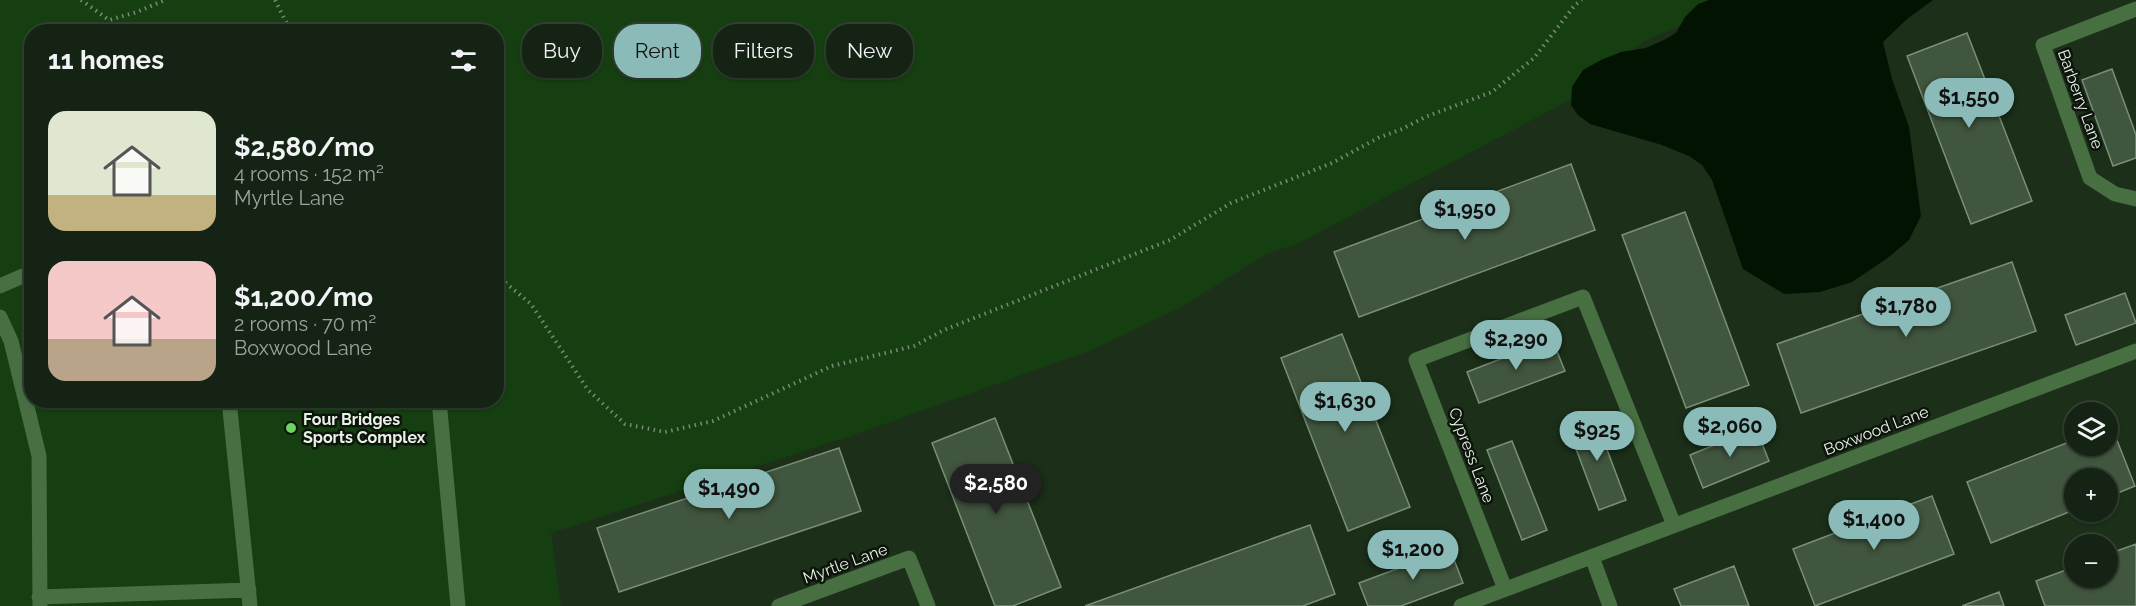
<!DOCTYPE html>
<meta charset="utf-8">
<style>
:root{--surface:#142313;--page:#212f21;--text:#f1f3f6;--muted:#9da4a0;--line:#334033;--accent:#8bbbb9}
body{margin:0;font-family:Raleway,sans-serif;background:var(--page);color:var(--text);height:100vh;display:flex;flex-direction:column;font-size:22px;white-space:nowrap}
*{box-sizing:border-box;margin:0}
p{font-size:20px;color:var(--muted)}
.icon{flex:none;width:33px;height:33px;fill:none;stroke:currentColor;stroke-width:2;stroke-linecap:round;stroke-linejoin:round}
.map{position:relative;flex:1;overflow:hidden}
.sheet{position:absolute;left:24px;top:24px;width:480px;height:384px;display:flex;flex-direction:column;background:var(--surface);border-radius:24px;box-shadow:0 2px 4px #0004,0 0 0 2px var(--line)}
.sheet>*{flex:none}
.hud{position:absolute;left:522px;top:24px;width:570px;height:54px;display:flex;gap:12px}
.controls{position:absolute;left:2064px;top:402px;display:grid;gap:12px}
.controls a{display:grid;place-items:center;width:54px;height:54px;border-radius:50%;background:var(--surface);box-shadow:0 2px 4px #0004,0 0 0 2px var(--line);font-size:30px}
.price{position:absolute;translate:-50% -51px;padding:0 14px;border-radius:21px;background:var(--accent);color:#111;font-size:20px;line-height:39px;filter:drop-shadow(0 2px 3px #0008)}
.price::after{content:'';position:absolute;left:50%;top:36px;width:18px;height:14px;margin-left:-9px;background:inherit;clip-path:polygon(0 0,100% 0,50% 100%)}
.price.active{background:#222;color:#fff}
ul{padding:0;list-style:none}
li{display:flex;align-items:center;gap:18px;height:150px;padding:0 24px}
li span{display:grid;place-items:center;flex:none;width:168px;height:120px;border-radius:18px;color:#555}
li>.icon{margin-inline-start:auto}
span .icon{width:72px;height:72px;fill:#fffc;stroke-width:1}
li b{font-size:26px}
h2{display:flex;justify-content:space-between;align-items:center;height:72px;padding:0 24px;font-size:26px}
.tag{padding:0 21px;border-radius:24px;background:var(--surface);box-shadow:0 2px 4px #0004,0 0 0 2px var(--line);font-size:21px;line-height:54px}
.tag.active{background:var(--accent);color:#111}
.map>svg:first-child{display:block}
</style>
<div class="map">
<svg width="2136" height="606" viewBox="0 0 2136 606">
<rect width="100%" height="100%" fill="#1b2f19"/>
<!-- green -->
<path fill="#153e11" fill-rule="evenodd" d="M 0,0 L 1736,0 L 1643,42 L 1574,98 L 1297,244 L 1268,253 L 1185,305 L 1092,350 L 848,437 L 551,533 L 561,606 L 0,606 ZM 32,32 L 496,32 L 496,400 L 32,400 Z"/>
<!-- water -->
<path fill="#021401" d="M 1709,0 L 1933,0 L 1907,19 L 1883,42 L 1892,79 L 1909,127 L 1921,216 L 1909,240 L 1889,257 L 1852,282 L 1820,292 L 1784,294 L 1743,269 L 1712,180 L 1702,165 L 1689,156 L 1662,145 L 1590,124 L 1578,115 L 1571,105 L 1572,87 L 1583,70 L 1601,60 L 1621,52 L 1646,48 L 1664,40 L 1676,33 L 1685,17 L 1698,4 Z"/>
<!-- building -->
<path fill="#41563e" stroke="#799076" stroke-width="1.5" d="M 1967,33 L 2032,201 L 1971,224 L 1907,56 Z
M 2112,69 L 2136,135 L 2136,158 L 2113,166 L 2082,80 Z
M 1571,164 L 1595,230 L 1359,317 L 1334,252 Z
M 1685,212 L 1749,385 L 1686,408 L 1622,235 Z
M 2012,262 L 2036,331 L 1801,413 L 1777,344 Z
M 2125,293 L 2136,323 L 2076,345 L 2065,315 Z
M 1342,334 L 1410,507 L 1348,531 L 1281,358 Z
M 1552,339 L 1565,371 L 1479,403 L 1467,372 Z
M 1594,415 L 1626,500 L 1599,510 L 1567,425 Z
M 995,418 L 1061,587 L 1013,606 L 995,606 L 932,443 Z
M 2111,425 L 2135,486 L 2108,497 L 2108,478 L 2074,478 L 2074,510 L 1991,543 L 1967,482 L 2074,440 L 2074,446 L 2108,446 L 2108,427 Z
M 1756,428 L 1769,461 L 1703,488 L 1690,455 Z
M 1512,441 L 1547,530 L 1522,540 L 1487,450 Z
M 839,448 L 861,511 L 619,592 L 597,528 Z
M 1932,496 L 1954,554 L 1815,606 L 1793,549 Z
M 1310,525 L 1335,594 L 1303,606 L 1085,606 Z
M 2136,544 L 2136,606 L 2045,606 L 2036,581 L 2074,567 L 2074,578 L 2108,578 L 2108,554 Z
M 1450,549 L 1463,583 L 1401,606 L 1368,606 L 1359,583 Z
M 1734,566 L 1749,606 L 1681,606 L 1674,589 Z
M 1999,592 L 2004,606 L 1962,606 Z"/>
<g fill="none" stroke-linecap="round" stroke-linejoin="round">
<!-- path -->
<path stroke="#798977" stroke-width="4" stroke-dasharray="1.5 4.5" stroke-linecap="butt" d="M 81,0 L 109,20 L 137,12 L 165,0
M 275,0 L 291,32
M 496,275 L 531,304 L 588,390 L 625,424 L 665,432 L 713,421 L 832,366 L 914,346 L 944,330 L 1170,240 L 1231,203 L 1332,163 L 1378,138 L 1402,129 L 1425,117 L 1492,92 L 1534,58 L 1575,5 L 1582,0"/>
<!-- minor -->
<path stroke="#476f42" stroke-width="15" d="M 2136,9 L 2043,45 L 2090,178 L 2115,194 L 2136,199
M 0,286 L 32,272
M 0,317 L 11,341 L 39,456 L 40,606
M 229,400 L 250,606
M 439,400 L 458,606
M 1592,557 L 1610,606
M 1505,589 L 1416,360 L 1583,297 L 1674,525
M 39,597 L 249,590
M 779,606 L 909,558 L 928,606
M 1461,606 L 2136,351"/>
</g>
<!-- markers -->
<circle fill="#6dd361" stroke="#0c140b" stroke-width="2" cx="291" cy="428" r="6"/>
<g text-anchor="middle" stroke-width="5" stroke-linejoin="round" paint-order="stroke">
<!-- street labels -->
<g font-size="16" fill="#e7f3e5" stroke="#0c140b">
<text transform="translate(2081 99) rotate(70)" y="6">Barberry Lane</text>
<text transform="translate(1876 430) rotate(-21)" y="6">Boxwood Lane</text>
<text transform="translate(1472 455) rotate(69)" y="6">Cypress Lane</text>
<text transform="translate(845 563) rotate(-20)" y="6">Myrtle Lane</text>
</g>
<!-- poi labels -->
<g font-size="16" font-weight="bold" fill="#e7f3e5" stroke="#0c140b" text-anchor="start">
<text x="303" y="425">Four Bridges<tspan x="303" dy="18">Sports Complex</tspan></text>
</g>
</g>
</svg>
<div class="controls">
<a><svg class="icon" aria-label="layers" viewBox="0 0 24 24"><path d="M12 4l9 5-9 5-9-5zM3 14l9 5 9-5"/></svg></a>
<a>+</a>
<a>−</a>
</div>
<b class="price" style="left:1969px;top:129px">$1,550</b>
<b class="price" style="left:1465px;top:241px">$1,950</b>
<b class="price" style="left:1906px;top:338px">$1,780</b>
<b class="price" style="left:1516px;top:371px">$2,290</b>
<b class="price" style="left:1345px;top:433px">$1,630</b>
<b class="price" style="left:1730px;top:458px">$2,060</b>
<b class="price" style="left:1597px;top:462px">$925</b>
<b class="price active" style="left:996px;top:515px">$2,580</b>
<b class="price" style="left:729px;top:520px">$1,490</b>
<b class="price" style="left:1874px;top:551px">$1,400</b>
<b class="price" style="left:1413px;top:581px">$1,200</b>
<div class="hud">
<a class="tag">Buy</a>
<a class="tag active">Rent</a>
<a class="tag">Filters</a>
<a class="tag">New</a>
</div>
<section class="sheet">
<h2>11 homes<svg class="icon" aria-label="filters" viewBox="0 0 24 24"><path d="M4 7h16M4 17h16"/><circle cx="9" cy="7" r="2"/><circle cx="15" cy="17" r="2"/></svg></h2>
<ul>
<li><span style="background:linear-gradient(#dfe7d0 70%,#c2b280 0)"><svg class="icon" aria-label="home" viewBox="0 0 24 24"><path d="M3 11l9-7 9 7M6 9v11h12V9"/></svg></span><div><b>$2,580/mo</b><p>4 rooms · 152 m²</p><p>Myrtle Lane</p></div></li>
<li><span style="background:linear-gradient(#f6c9c9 65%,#b9a48a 0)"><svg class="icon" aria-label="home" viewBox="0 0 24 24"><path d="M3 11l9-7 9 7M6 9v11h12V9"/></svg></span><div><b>$1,200/mo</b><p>2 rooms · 70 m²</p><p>Boxwood Lane</p></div></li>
</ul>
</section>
</div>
